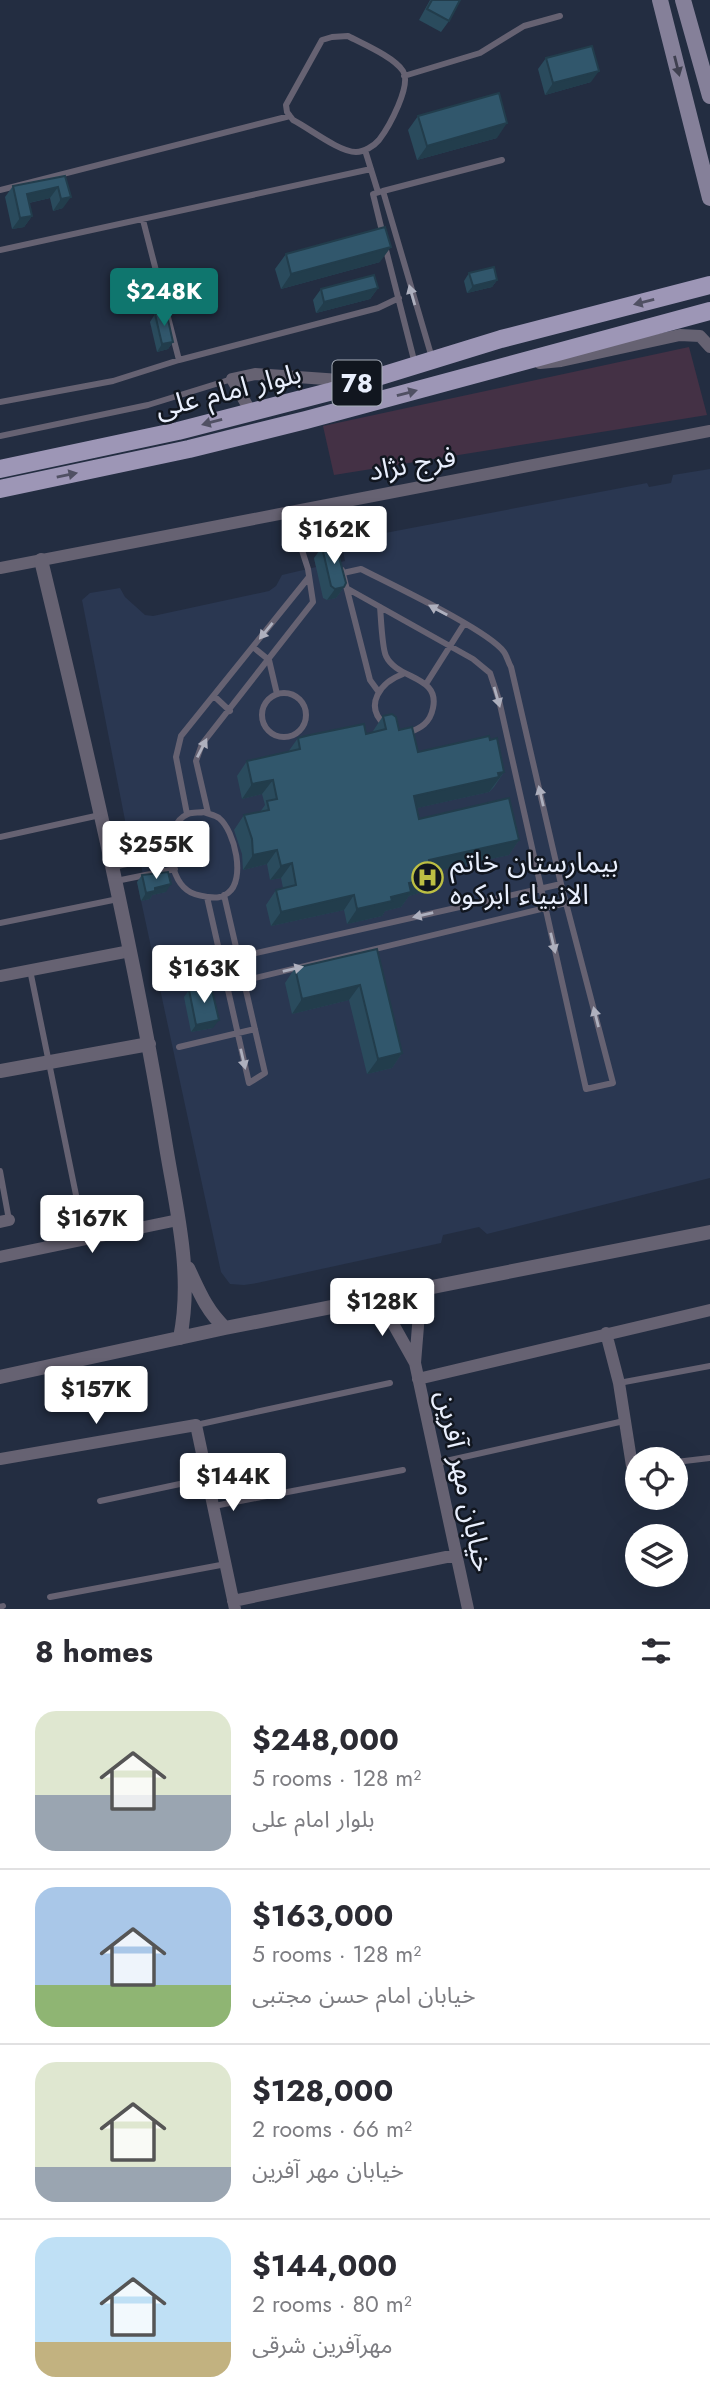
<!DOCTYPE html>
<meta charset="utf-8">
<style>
:root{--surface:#fff;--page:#f7f7f7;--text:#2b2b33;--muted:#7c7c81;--line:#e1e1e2;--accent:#0f766e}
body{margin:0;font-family:Jost,"Noto Sans Arabic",sans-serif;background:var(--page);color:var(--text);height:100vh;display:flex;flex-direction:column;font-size:26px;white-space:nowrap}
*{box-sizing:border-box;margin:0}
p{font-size:23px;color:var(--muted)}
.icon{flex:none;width:38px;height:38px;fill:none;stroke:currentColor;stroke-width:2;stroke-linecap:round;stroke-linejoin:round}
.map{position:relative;height:1609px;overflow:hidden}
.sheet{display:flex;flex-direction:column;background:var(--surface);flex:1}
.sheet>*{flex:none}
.fabs{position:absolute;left:625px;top:1447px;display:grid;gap:14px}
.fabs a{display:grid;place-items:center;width:63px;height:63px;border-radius:50%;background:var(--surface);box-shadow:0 7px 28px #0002;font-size:35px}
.price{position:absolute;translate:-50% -60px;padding:0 16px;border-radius:7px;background:#fff;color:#222;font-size:23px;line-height:46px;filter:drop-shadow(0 2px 4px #0008)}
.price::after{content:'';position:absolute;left:50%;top:42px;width:21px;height:16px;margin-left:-10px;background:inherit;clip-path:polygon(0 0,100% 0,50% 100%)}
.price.selected{background:var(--accent);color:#fff}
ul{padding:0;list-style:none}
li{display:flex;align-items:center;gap:21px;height:175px;padding:0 35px}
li+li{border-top:2px solid var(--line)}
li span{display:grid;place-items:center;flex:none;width:196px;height:140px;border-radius:21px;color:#555}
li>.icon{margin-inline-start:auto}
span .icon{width:84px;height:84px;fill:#fffc;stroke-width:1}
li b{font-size:30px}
h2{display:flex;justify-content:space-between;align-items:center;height:84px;padding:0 35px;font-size:30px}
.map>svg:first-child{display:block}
</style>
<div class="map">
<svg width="710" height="1609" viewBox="0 0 710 1609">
<rect width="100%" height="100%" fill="#232d41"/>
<!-- built -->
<path fill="#2a3751" d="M 710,469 L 710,1178 L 487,1234 L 479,1227 L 443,1235 L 441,1243 L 257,1283 L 244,1285 L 230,1284 L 221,1272 L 137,882 L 144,880 L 139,855 L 132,856 L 82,600 L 90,593 L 120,588 L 125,597 L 145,615 L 153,616 L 269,591 L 276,586 L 282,575 L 316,567 L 314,558 L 331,564 L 345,561 L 343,551 L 357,547 L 364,537 L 647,483 L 649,487 L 671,483 L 673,475 Z"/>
<!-- green -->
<path fill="#443145" d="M 689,347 L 707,415 L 334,475 L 323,426 Z"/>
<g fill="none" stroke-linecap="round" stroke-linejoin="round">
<!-- service -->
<path stroke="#666272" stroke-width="6" d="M 348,36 C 363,44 394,57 403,71 C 412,85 389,127 379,140 C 374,146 364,152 356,152 C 339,152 309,128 293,120 L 287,112 L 286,105 L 322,40 L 332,37 Z
M 404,76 L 480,53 L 524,26 L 560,16
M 365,150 L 378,192
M 0,190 L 290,116
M 383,191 L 502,160
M 383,235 L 373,194 L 383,191 L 432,358
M 385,246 L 415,364
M 0,250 L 371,169
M 179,360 L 378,308 L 399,298
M 0,402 L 113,381 L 179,360 L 143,220
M 0,436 L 148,405 L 232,379
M 326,505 L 336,549
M 342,570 L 370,680 L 378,691
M 343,573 L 361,569 C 390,584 488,630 504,652 C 507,656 508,662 511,667 L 561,884 L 613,1083 L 586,1089 L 499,700 L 490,673 L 473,659 L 348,589
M 380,607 C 381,617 382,648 386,656 C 397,680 440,675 433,708 C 430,723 421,728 408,733
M 253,647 L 269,660 L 277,694
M 426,684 L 464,624
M262 715a22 22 0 1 1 44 0a22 22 0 1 1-44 0Z
M 214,696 L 230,711
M 385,725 C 363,705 381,682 403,674
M 204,812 C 208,814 215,815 219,818 C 235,831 246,880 228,893 C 222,898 216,898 208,897 C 201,896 193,895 187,890 C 168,877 162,825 188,814 C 192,812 199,813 204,812 Z
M 208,813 L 196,761 L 202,744 L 313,602 L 308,569 L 290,513
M 187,814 L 176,757 L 181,736 L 309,577
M 0,837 L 100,815
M 113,867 L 172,854
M 116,881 L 175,869
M 207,897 L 249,1083 L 265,1073 L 224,895
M 0,923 L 118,899
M 221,961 L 561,884
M 30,970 L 85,1239
M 187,981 L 224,972
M 226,985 L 566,903
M 179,1047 L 255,1029
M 0,1171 L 9,1220
M 619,1383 L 710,1366
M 196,1425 L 390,1383
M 676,1462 L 710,1458
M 437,1463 L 624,1421
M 100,1501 L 208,1478
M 214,1506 L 403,1470
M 50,1597 L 226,1564
M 0,1607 L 3,1606"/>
<!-- minor -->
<path stroke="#666272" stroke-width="12" d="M 540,363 L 561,361 L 680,335 L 700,336 L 710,347
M 251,412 L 232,379 L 255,374 L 354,381
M 0,568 L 710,431
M 0,976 L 130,951
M 0,1222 L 9,1220
M 0,1257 L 178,1220
M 421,1289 L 415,1363 L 468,1609
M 378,1297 L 415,1363
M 606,1333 L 619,1383 L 632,1466
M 418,1379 L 710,1310
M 0,1459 L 196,1425 L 235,1609
M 233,1601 L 456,1555"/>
<!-- tertiary -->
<path stroke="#666272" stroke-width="14" d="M 41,560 C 87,751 132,941 164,1134 C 174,1201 194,1270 180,1338
M 0,1071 L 149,1044
M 188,1268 C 199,1291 206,1310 225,1328
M 0,1377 L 225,1328 L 710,1232"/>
<!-- secondary -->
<path stroke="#858099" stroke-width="16" d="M 660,0 L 710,198
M 683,0 L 710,96"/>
<!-- primary -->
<path stroke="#9d96b6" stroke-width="18" d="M 0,469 L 178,431 L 329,392 L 501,339 L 710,285
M 0,489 L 189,449 L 306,420 L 710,311"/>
</g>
<!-- wall -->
<path fill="#2a4b5d" d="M 430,0 L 460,0 L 449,21 L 441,32 L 419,20 Z
M 546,58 L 591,82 L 545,95 L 538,69 Z
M 418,116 L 497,138 L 417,160 L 408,130 Z
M 65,176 L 63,208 L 53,211 L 50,198 L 29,203 L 32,216 L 24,227 L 12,229 L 5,197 L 13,186 Z
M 286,254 L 380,262 L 281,289 L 275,269 Z
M 469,273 L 497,280 L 492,287 L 467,293 L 464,281 Z
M 378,288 L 370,299 L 316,313 L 313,300 L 321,289 Z
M 155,314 L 173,342 L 168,349 L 157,352 L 150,322 Z
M 322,547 L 344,587 L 336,598 L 327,600 L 323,598 L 314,558 Z
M 383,716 L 399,730 L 418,752 L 490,740 L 504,772 L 494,787 L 489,792 L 417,808 L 419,819 L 519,840 L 509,855 L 431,872 L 433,878 L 422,892 L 409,896 L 401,907 L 385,911 L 382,916 L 347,924 L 344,910 L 271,926 L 266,905 L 276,890 L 283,888 L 281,878 L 270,880 L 267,864 L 243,870 L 242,854 L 234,830 L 244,815 L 260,812 L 265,805 L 262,794 L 242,799 L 237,776 L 247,761 L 288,752 L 298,738 L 366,734 L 373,732 L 373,731 Z
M 142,875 L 166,892 L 152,895 L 150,899 L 141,901 L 137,882 Z
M 377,949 L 402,1053 L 392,1068 L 367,1074 L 349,1000 L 292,1014 L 285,983 L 295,968 Z
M 189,990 L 213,1028 L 191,1032 L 184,997 Z"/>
<!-- shaded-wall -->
<path fill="#223d4c" d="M 599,71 L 591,82 L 545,95 L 553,83 Z
M 507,123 L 497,138 L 417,160 L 427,146 Z
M 58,187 L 50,198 L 19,205 L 27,194 Z
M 71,197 L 63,208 L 53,211 L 61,199 Z
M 32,216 L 24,227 L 12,229 L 20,218 Z
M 391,247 L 380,262 L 281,289 L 291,274 Z
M 497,280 L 492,287 L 467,293 L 473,286 Z
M 378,288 L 370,299 L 316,313 L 324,302 Z
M 173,342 L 168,349 L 157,352 L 162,344 Z
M 344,587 L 336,598 L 327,600 L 335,589 Z
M 504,772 L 489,792 L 404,811 L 414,796 Z
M 273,780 L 262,794 L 242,799 L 252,784 Z
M 519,840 L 509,855 L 418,875 L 429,860 Z
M 277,850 L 267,864 L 243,870 L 253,855 Z
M 292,863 L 281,878 L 270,880 L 281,866 Z
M 433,878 L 422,892 L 409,896 L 401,907 L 385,911 L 382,916 L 347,924 L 357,909 L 391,897 L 409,883 Z
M 171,884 L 166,892 L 152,895 L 150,899 L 141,901 L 146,893 L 155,888 Z
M 354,895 L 344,910 L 271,926 L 281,912 Z
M 360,985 L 349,1000 L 292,1014 L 302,999 Z
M 219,1020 L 213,1028 L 191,1032 L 196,1025 Z
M 402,1053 L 392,1068 L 367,1074 L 378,1059 Z"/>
<!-- building -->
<path fill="#31576c" stroke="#223d4c" stroke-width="2" d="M 432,0 L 460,0 L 449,21 L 427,9 Z
M 592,46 L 599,71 L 553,83 L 546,58 Z
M 499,93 L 507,123 L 427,146 L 418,116 Z
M 65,176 L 71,197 L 61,199 L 58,187 L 27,194 L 32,216 L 20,218 L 13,186 Z
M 385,227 L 391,247 L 291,274 L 286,254 Z
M 494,267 L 497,280 L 473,286 L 469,273 Z
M 374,275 L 378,288 L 324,302 L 321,289 Z
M 166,311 L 173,342 L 162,344 L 155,314 Z
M 335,542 L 346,583 L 344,587 L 335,589 L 331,586 L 322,547 L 325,544 Z
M 392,714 L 396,717 L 399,730 L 412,727 L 418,752 L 489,736 L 490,740 L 497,738 L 504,772 L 498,773 L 499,777 L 414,796 L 419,819 L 509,798 L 519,840 L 429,860 L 433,878 L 409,883 L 411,892 L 391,897 L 392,901 L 357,909 L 354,895 L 281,912 L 276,890 L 296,885 L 292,863 L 281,866 L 277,850 L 253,855 L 252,839 L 244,815 L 269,810 L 267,801 L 277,799 L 273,780 L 252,784 L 247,761 L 300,749 L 298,738 L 310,735 L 364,724 L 366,734 L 386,729 L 383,716 Z
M 168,872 L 171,884 L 155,888 L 155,891 L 146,893 L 142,875 Z
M 377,949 L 402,1053 L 378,1059 L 360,985 L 302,999 L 295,968 Z
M 211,986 L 219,1020 L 196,1025 L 189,990 Z"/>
<!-- one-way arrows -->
<defs><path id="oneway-solid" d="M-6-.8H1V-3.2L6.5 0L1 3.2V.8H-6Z" transform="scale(1.75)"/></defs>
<use fill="#3f4050" href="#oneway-solid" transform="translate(677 66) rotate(76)"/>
<g fill="#aeb0be">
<use href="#oneway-solid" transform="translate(412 295) rotate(-106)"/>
<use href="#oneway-solid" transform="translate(438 610) rotate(-152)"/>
<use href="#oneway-solid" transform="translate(266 631) rotate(129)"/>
<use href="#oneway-solid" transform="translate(497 697) rotate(74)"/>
<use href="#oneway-solid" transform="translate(202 748) rotate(-63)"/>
<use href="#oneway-solid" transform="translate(541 796) rotate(-103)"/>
<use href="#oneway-solid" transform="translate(423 915) rotate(167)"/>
<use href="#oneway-solid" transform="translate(553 943) rotate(77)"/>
<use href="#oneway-solid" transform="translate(293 969) rotate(-13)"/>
<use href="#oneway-solid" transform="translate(596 1017) rotate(-104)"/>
<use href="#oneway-solid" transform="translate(243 1059) rotate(77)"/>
</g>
<g fill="#505063">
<use href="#oneway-solid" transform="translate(644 302) rotate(166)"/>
<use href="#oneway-solid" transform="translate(407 393) rotate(-15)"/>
<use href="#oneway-solid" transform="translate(212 422) rotate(165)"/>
<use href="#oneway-solid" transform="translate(67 475) rotate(-12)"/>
</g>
<!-- icons -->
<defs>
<symbol id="hospital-ring" viewBox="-11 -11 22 22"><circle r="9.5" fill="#11161f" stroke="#bdbf43" stroke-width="1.5"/><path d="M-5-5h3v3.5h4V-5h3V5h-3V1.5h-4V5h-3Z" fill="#bdbf43"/></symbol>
</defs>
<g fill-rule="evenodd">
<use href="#hospital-ring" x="410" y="860" width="35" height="35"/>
</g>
<g text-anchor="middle" stroke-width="5" stroke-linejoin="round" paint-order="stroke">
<!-- shield labels -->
<rect fill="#11161f" stroke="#a8aeba" stroke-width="2" x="332.5" y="360.5" width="49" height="45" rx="5"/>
<g font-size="26" font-weight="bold" fill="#e9effd">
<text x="357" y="392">78</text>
</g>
<!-- street labels -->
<g font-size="28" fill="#e9effd" stroke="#11161f">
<text transform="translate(228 390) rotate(-14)" y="10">بلوار امام علی</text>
<text transform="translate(412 463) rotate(-10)" y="10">فرج نژاد</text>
<text transform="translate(465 1481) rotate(78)" y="10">خیابان مهر آفرین</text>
</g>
<!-- poi labels -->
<g font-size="28" fill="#e9effd" stroke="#11161f" text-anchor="start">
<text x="450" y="872">بیمارستان خاتم<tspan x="450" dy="32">الانبیاء ابرکوه</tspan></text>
</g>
</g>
</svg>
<div class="fabs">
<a><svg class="icon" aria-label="locate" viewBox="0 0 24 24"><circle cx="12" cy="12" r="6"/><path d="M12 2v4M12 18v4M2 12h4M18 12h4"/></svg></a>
<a><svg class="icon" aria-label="layers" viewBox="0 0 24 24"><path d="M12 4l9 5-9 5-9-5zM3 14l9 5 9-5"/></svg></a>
</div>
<b class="price selected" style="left:164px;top:328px">$248K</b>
<b class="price" style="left:334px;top:566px">$162K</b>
<b class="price" style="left:156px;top:881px">$255K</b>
<b class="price" style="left:204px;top:1005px">$163K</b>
<b class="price" style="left:92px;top:1255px">$167K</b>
<b class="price" style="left:382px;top:1338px">$128K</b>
<b class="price" style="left:96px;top:1426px">$157K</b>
<b class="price" style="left:233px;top:1513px">$144K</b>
</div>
<section class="sheet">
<h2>8 homes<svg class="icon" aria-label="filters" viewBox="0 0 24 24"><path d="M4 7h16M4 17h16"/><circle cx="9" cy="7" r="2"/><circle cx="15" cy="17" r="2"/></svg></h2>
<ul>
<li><span style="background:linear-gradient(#dfe7d0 60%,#9aa5b1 0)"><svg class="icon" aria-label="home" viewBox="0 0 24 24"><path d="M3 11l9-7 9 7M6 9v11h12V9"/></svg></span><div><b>$248,000</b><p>5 rooms · 128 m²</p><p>بلوار امام علی</p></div></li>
<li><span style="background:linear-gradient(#a9c7e8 70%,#8fb573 0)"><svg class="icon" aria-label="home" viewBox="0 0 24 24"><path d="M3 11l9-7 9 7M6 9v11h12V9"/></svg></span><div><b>$163,000</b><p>5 rooms · 128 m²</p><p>خیابان امام حسن مجتبی</p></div></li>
<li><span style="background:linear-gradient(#dfe7d0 75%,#9aa5b1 0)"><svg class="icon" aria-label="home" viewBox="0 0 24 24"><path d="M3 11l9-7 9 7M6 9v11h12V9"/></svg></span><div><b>$128,000</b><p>2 rooms · 66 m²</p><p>خیابان مهر آفرین</p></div></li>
<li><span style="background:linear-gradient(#bfe0f5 75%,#c2b280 0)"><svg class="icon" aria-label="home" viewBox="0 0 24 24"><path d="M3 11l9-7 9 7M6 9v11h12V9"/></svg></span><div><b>$144,000</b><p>2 rooms · 80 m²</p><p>مهرآفرین شرقی</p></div></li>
</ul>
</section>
